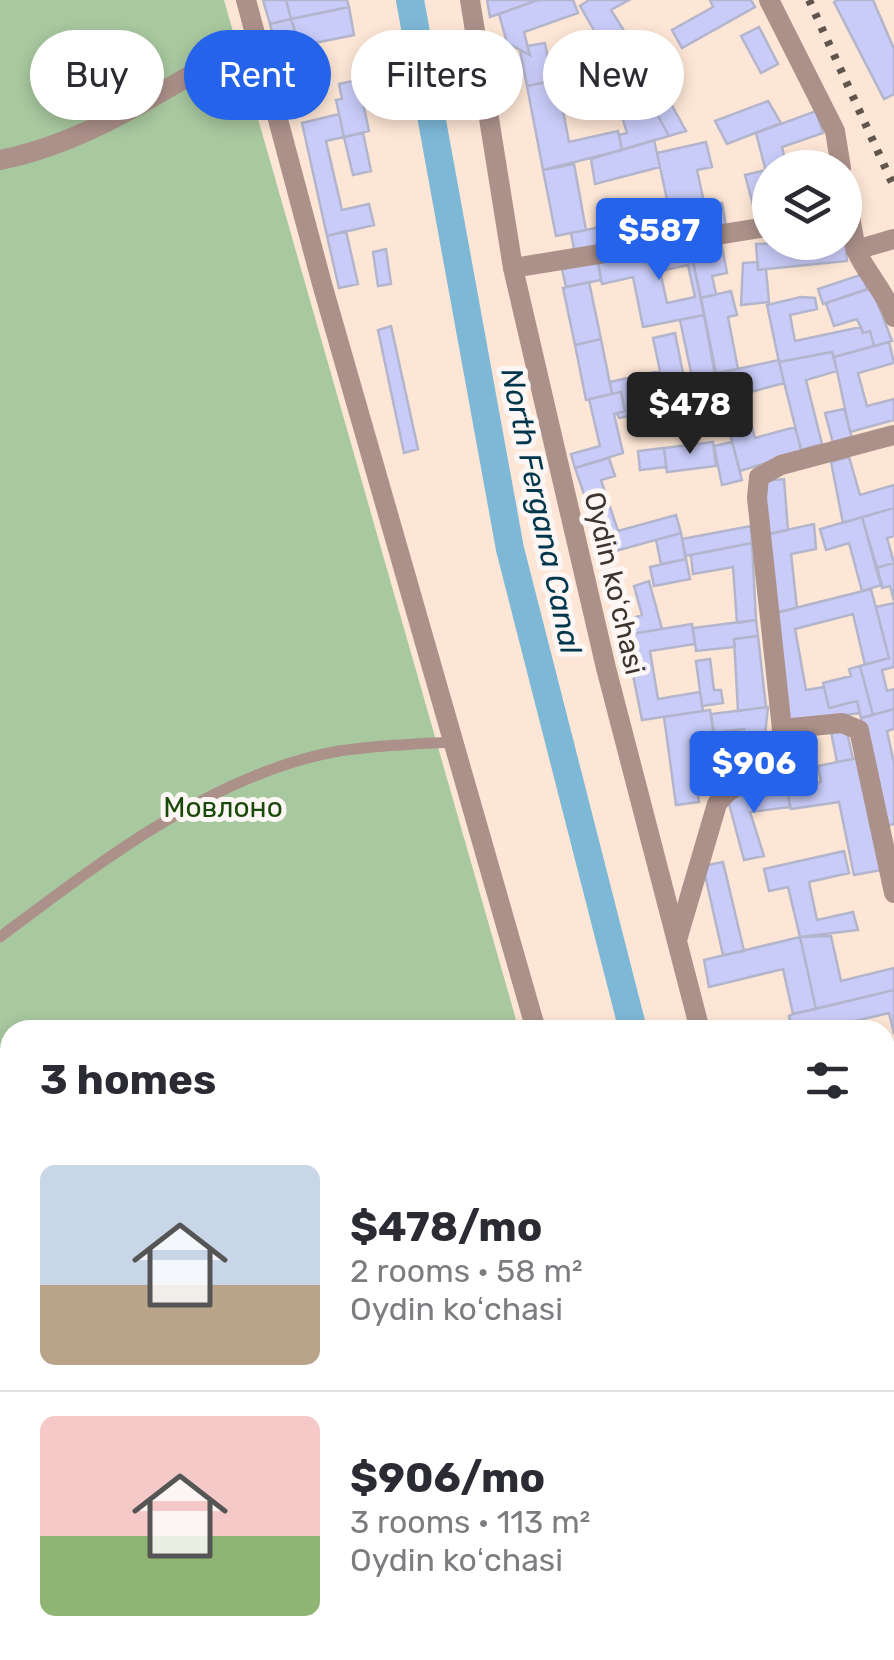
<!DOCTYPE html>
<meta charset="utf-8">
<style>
:root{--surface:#fff;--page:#f2f2f3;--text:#2b2b33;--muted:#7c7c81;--line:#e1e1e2;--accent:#2563eb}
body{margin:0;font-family:Rubik,sans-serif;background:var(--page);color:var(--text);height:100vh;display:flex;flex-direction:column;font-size:38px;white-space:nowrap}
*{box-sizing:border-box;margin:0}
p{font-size:32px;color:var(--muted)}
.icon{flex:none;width:55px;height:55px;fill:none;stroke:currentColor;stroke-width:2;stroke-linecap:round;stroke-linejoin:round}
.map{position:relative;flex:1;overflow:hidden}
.details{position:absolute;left:0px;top:1020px;width:895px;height:640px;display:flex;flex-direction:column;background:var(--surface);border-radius:30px 30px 0 0;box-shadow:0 5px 15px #0003}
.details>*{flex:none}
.top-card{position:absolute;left:30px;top:30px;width:835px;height:90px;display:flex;gap:20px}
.tools{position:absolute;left:752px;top:150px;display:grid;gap:20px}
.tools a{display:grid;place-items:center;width:110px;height:110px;border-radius:50%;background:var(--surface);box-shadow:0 5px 15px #0003;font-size:50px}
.price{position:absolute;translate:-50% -85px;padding:0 22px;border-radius:10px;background:var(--accent);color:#fff;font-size:32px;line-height:65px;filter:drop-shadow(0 2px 5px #0008)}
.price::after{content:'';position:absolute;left:50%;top:60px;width:30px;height:22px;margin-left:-15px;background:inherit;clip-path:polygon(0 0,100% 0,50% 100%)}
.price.active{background:#222;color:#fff}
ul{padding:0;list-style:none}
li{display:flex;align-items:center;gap:30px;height:250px;padding:0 40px}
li+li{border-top:2px solid var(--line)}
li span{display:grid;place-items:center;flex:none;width:280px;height:200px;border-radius:15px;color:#555}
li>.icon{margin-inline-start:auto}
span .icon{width:120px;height:120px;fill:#fffc;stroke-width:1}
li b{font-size:42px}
h2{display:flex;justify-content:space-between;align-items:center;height:120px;padding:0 40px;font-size:42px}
.chip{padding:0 35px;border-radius:45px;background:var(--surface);box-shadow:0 5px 15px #0003;font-size:35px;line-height:90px}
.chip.active{background:var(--accent);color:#fff}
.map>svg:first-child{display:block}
</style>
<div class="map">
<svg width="894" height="1660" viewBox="0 0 894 1660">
<rect width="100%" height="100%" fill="#fde6d5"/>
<!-- green -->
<path fill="#a8c89f" d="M 0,0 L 224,0 L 519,1030 L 10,1030 L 10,1650 L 656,1650 L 659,1660 L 0,1660 Z"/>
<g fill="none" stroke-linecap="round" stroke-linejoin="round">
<!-- canal -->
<path stroke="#7db8d7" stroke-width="28" d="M 410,0 L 510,549 L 633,1030
M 885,1460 L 894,1466"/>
</g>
<!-- building -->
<path fill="#c9ccf8" stroke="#b3b5cd" stroke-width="2.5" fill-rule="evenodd" d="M 263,0 L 286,0 L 291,19 L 270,24 Z
M 286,0 L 347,0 L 349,7 L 291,19 Z
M 487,0 L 538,0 L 490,17 Z
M 538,0 L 573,0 L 578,13 L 524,32 L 530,55 L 507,43 L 499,14 Z
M 589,0 L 629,0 L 611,10 L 646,66 L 634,72 L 615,67 L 580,6 Z
M 710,0 L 751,0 L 755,7 L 682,48 L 672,30 L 713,7 Z
M 838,0 L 873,0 L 894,49 L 894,94 L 884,99 L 834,2 Z
M 349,7 L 354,35 L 300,46 L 291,19 Z
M 291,19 L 313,94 L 292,101 L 270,24 Z
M 759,27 L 778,64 L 761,73 L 741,36 Z
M 545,43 L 552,81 L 527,86 L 520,50 L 530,55 L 527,46 Z
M 649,64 L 686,131 L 669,136 L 634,72 Z
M 615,67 L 632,69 L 669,136 L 622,150 L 619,135 L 627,133 L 614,90 L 595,95 L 589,73 Z
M 358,80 L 369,131 L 344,137 L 336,100 L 342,99 L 339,84 Z
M 557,80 L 569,142 L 618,131 L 622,150 L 543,170 L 527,86 Z
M 768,101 L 781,123 L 727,144 L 715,121 Z
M 816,111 L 823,133 L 782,147 L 787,168 L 770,168 L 770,187 L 756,133 Z
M 339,114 L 344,137 L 326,141 L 342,210 L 369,204 L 374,225 L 327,236 L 302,123 Z
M 363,133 L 371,171 L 353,175 L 344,137 Z
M 654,140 L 660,167 L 595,184 L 591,159 Z
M 706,142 L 712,167 L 697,170 L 705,207 L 722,203 L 726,226 L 675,237 L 657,153 Z
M 574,164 L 586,230 L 556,236 L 543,170 Z
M 766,170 L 770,213 L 756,216 L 745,175 Z
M 615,224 L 619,245 L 575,254 L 571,233 Z
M 346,231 L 358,284 L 339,288 L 327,236 Z
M 720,236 L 727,273 L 712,276 L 716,294 L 701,298 L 689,243 Z
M 845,241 L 847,261 L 758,270 L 756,244 Z
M 689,243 L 704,315 L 643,327 L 633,277 L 602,284 L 598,262 ZM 688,265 L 695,297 L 667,303 L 660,271 Z
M 386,249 L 391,284 L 378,286 L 373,252 Z
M 598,262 L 601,280 L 566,287 L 562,269 Z
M 758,262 L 758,270 L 766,269 L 769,302 L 741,305 L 743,263 Z
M 863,274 L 867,289 L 823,304 L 818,289 Z
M 589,282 L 601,339 L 575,345 L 563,288 Z
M 872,288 L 892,341 L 874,346 L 870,331 L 863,333 L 857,319 L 834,326 L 826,303 Z
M 731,291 L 737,315 L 728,317 L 738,369 L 716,373 L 701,298 Z
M 801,297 L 815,298 L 817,309 L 790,315 L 795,341 L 861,327 L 863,333 L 870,331 L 874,346 L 834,357 L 832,352 L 779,362 L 767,305 Z
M 704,315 L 719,397 L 619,418 L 617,413 L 625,411 L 621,392 L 612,394 L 610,382 L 660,371 L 653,338 L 675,333 L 684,378 L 692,377 L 680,320 Z
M 391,326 L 418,449 L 404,453 L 378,330 Z
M 601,339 L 612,394 L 586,400 L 575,345 Z
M 889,342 L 894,363 L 858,373 L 867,406 L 894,399 L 894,420 L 850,432 L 834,357 Z
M 832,352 L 837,371 L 806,380 L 822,444 L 801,450 L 779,362 Z
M 779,360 L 784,383 L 743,394 L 755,438 L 795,427 L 802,452 L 740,471 L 714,374 Z
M 621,392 L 625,411 L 614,414 L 623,453 L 575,468 L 571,454 L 600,446 L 589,399 Z
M 844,409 L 852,438 L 833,443 L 825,413 Z
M 713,442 L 716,466 L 667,472 L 664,448 Z
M 732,442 L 742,480 L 722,485 L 714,446 Z
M 664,448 L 666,467 L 640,470 L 638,451 Z
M 849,457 L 860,495 L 894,485 L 894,508 L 843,523 L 831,462 Z
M 609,458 L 615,476 L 601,480 L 618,531 L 676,515 L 681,533 L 605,554 L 575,468 Z
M 784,479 L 788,530 L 766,535 L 761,481 Z
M 894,508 L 894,536 L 887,538 L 894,563 L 876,568 L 862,517 Z
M 862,517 L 882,585 L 862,591 L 849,543 L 826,550 L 820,529 Z
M 814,524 L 816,549 L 791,554 L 797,608 L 771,614 L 763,535 Z
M 751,526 L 752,543 L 685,556 L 682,539 Z
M 681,533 L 686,559 L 661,564 L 656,540 Z
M 752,543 L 756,620 L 737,623 L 733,567 L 693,574 L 691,555 Z
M 686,559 L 690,579 L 654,586 L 650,567 Z
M 894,563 L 894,601 L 890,586 L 882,588 L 876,568 Z
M 649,581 L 662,629 L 620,636 L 618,623 L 642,615 L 634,586 Z
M 871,589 L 889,658 L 865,665 L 853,614 L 795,629 L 806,690 L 824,687 L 829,708 L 857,701 L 860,713 L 787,723 L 771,614 Z
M 894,603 L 894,667 L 882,670 L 887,691 L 894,689 L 894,709 L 873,715 L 860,666 L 889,658 L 876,607 Z
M 756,620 L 758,636 L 734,639 L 735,647 L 696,651 L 693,628 Z
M 692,624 L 695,644 L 650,651 L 658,699 L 700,692 L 703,711 L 642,720 L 625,635 Z
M 758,636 L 766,707 L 738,711 L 734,639 Z
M 710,659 L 714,690 L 721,690 L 723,703 L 702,706 L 696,661 Z
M 860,666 L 873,715 L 861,718 L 857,701 L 829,708 L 823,683 L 851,676 L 849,669 Z
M 768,707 L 761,772 L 741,773 L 744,729 L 714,733 L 711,714 Z
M 894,709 L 894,729 L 887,731 L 894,763 L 894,824 L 885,826 L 861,718 Z
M 710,710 L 714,737 L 690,740 L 699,802 L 676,805 L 664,717 Z
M 846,728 L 853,759 L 837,762 L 831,732 Z
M 784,735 L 806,735 L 804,784 L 783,785 Z
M 857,758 L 881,870 L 854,875 L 839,802 L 791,809 L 786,787 L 821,782 L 818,766 Z
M 786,787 L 790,807 L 750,812 L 764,856 L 744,860 L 727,796 Z
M 844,851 L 849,873 L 809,882 L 817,920 L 853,912 L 858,930 L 800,937 L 788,887 L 769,891 L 764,869 Z
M 723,862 L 744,951 L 723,955 L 703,866 Z
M 831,936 L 841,981 L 894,968 L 894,990 L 816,1009 L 800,937 Z
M 800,937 L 816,1009 L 793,1014 L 783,969 L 709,987 L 704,960 Z
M 894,990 L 894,1034 L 889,1013 L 834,1026 L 835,1030 L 792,1030 L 789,1016 L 793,1014 Z
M 894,1071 L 894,1130 L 885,1095 L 885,1073 Z
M 885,1113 L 894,1147 L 894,1195 L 885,1199 Z
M 893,1194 L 894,1195 L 894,1234 L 885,1225 L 885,1199 Z
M 894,1325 L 894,1355 L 885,1359 L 885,1329 Z
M 894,1626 L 894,1655 L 868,1660 L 865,1650 L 885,1650 L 885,1628 Z"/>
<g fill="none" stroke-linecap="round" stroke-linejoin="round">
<!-- service -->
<path stroke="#ac918a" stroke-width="11" d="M 0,937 C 99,863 214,773 339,751 C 377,745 415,744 453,742
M 0,1280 L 10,1277
M 307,1660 L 317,1650"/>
<!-- minor -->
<path stroke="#ac918a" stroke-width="20" d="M 246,0 L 322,284 L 536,1030
M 769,0 L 835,131 L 841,168
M 0,160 C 92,142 174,83 255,37
M 845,189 L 856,250 L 893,239
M 856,250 C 867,275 885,291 894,317
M 513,268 L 767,227
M 782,729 L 842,723 L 859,730 L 894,893
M 677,940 L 717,804 C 747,763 773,802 782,729 L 757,498 L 759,477 L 781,465 L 894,435
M 885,1067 L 894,1065
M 761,1650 L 765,1660"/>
<!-- tertiary -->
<path stroke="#ac918a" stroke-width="20" d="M 470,0 L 513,268 L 606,668 L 700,1030
M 885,1388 L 894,1394"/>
<!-- rail -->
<path stroke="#5f554c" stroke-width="8" stroke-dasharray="5 10" stroke-linecap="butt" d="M 809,0 L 894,187"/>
</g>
<g text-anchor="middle" stroke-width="10" stroke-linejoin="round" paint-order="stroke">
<!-- street labels -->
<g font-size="28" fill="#3c342d" stroke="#fcf7f4">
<text transform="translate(615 583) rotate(77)" y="10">Oydin koʻchasi</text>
</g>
<!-- park labels -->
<g font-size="28" fill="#1a4a09" stroke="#fcf7f4">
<text x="223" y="817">Мовлоно</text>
</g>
<!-- water labels -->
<g font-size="30" font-style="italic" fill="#01364c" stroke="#fcf7f4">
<text transform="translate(541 511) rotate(78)" y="10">North Fergana Canal</text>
</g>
</g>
</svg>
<div class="tools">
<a><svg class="icon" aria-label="layers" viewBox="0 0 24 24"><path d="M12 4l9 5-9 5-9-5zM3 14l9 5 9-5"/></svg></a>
</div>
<b class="price" style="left:659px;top:283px">$587</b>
<b class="price active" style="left:690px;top:457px">$478</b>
<b class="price" style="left:754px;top:816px">$906</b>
<div class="top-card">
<a class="chip">Buy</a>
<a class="chip active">Rent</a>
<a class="chip">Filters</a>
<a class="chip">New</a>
</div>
<section class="details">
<h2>3 homes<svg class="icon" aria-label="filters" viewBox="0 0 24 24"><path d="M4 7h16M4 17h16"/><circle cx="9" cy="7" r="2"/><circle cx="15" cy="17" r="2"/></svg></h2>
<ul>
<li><span style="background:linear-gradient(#c9d6e8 60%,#b9a48a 0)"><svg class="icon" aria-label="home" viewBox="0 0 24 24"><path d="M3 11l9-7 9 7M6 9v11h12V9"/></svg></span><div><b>$478/mo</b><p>2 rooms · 58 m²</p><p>Oydin koʻchasi</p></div></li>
<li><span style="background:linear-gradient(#f6c9c9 60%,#8fb573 0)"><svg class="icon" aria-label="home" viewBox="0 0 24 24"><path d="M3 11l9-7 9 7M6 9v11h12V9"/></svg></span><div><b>$906/mo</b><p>3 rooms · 113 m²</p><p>Oydin koʻchasi</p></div></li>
</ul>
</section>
</div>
